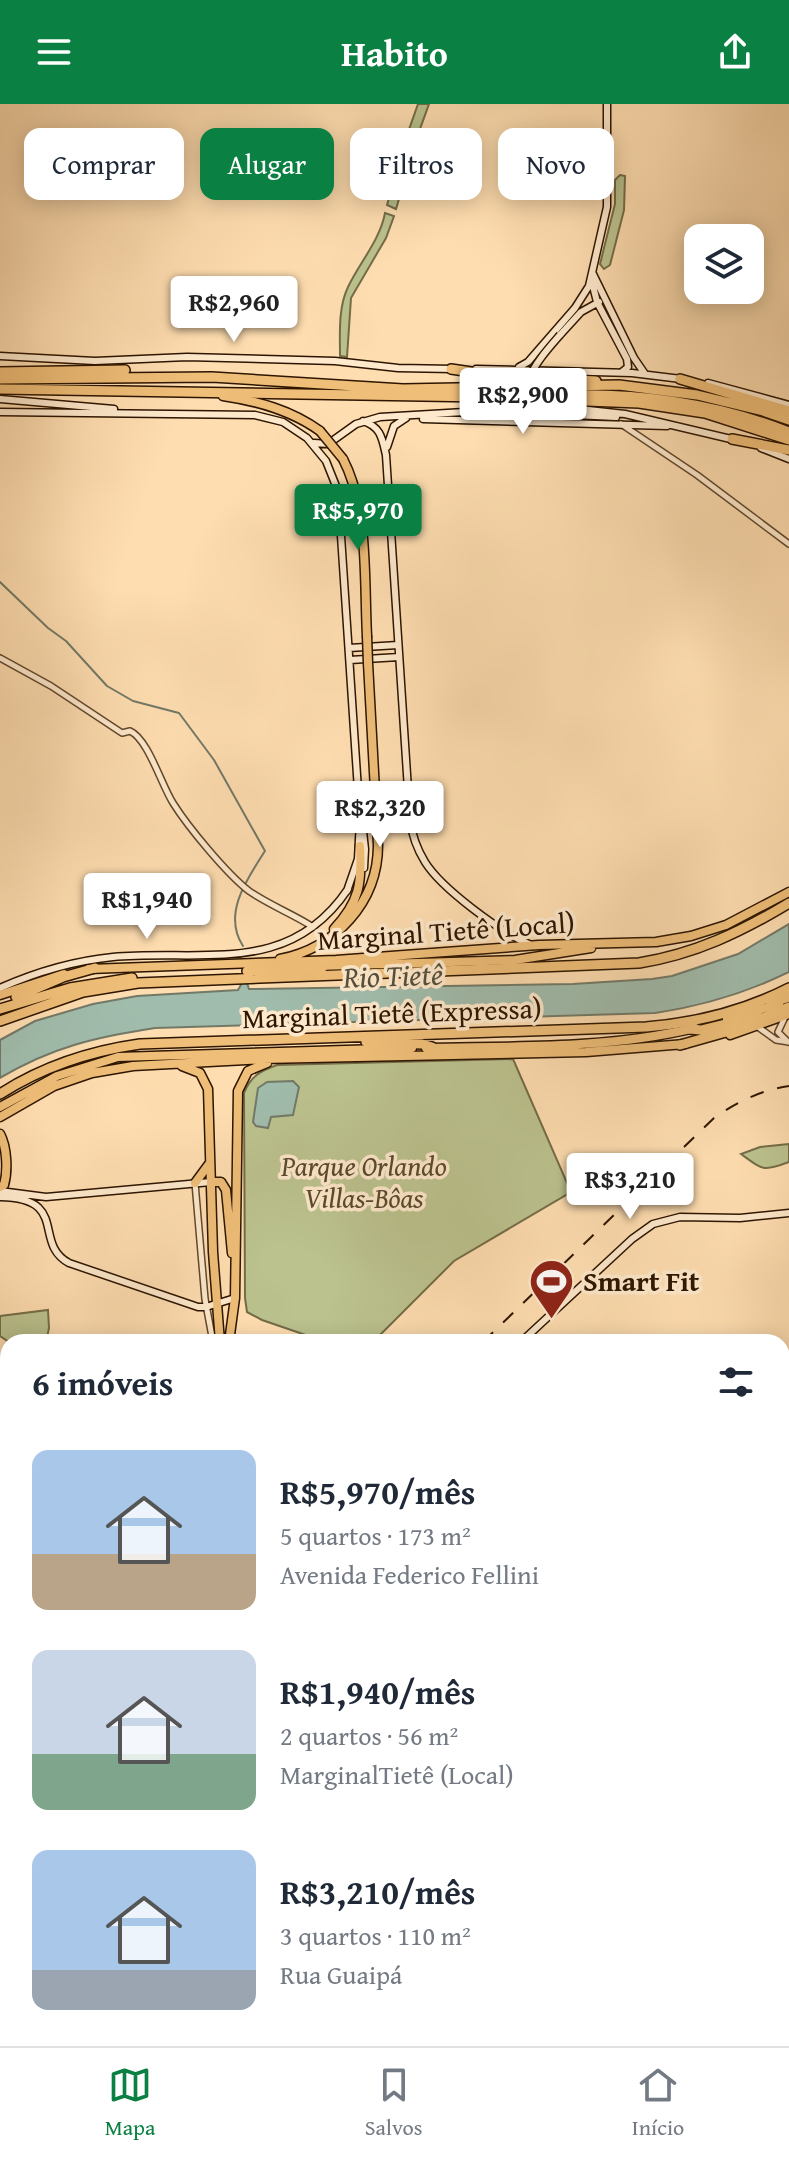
<!DOCTYPE html>
<html lang="pt">
<meta charset="utf-8">
<style>
:root{--surface:#fff;--page:#f2f2f3;--text:#1f2937;--muted:#747a83;--line:#e0e1e3;--accent:#0b8043}
body{margin:0;font-family:"Gentium Book Plus",serif;background:var(--page);color:var(--text);height:100vh;display:flex;flex-direction:column;font-size:30px;white-space:nowrap}
*{box-sizing:border-box;margin:0}
p{font-size:26px;color:var(--muted)}
.icon{flex:none;width:44px;height:44px;fill:none;stroke:currentColor;stroke-width:2;stroke-linecap:round;stroke-linejoin:round}
.map{position:relative;flex:1;overflow:hidden}
.side{position:absolute;left:0px;top:1230px;width:790px;height:712px;display:flex;flex-direction:column;background:var(--surface);border-radius:24px 24px 0 0;box-shadow:0 4px 20px #0003}
.side>*{flex:none}
.top-card{position:absolute;left:24px;top:24px;width:742px;height:72px;display:flex;gap:16px}
.tools{position:absolute;left:684px;top:120px;display:grid;gap:16px}
.tools a{display:grid;place-items:center;width:80px;height:80px;border-radius:16px;background:var(--surface);box-shadow:0 4px 20px #0003;font-size:40px}
.price{position:absolute;translate:-50% -68px;padding:0 18px;border-radius:8px;background:#fff;color:#222;font-size:26px;line-height:52px;filter:drop-shadow(0 2px 4px #0008)}
.price::after{content:'';position:absolute;left:50%;top:48px;width:24px;height:18px;margin-left:-12px;background:inherit;clip-path:polygon(0 0,100% 0,50% 100%)}
.price.on{background:var(--accent);color:#fff}
ul{padding:0;list-style:none}
li{display:flex;align-items:center;gap:24px;height:200px;padding:0 32px}
li span{display:grid;place-items:center;flex:none;width:224px;height:160px;border-radius:16px;color:#555}
li>.icon{margin-inline-start:auto}
span .icon{width:96px;height:96px;fill:#fffc;stroke-width:1}
li b{font-size:34px}
h2{display:flex;justify-content:space-between;align-items:center;height:96px;padding:0 32px;font-size:34px}
.pill{padding:0 28px;border-radius:16px;background:var(--surface);box-shadow:0 4px 20px #0003;font-size:28px;line-height:72px}
.pill.on{background:var(--accent);color:#fff}
header{display:flex;justify-content:space-between;align-items:center;height:104px;padding:0 32px;background:var(--accent);color:#fff;font-size:36px;font-weight:600}
.menu{display:flex;justify-content:space-around;align-items:center;height:112px;border-top:2px solid var(--line);background:var(--surface);font-size:22px;color:var(--muted)}
.menu a{display:grid;justify-items:center;gap:4px}
.menu .on{color:var(--accent)}
.map>svg:first-child{display:block}
</style>
<header><svg class="icon" aria-label="menu" viewBox="0 0 24 24"><path d="M4 6h16M4 12h16M4 18h16"/></svg>Habito<svg class="icon" aria-label="share" viewBox="0 0 24 24"><path d="M12 15V3M7 8l5-5 5 5M5 13v7h14v-7"/></svg></header>
<div class="map">
<svg width="789" height="1942" viewBox="0 0 789 1942">
<rect width="100%" height="100%" fill="#feddb0"/>
<filter id="stains"><feTurbulence type="fractalNoise" baseFrequency=".0025" numOctaves="4"/><feColorMatrix values="0 0 0 0 .2 0 0 0 0 .09 0 0 0 0 .02 0 0 0 .5 -.17"/></filter>
<radialGradient id="worn" r=".72"><stop offset=".6" stop-color="#630" stop-opacity="0"/><stop offset="1" stop-color="#630" stop-opacity=".3"/></radialGradient>
<!-- green -->
<path fill="#bbc28e" stroke="#746c47" stroke-width="2" d="M 418,0 L 429,0 L 416,36 L 406,34 Z
M 404,42 L 414,44 L 396,105 L 387,101 Z
M 620,71 L 625,72 L 624,106 L 610,161 L 604,165 L 600,160 L 615,100 L 615,76 Z
M 385,109 L 394,112 L 386,134 L 351,194 L 347,253 L 340,252 C 340,229 338,204 348,183 C 360,158 380,136 385,109 Z
M 513,955 L 571,1088 L 454,1157 L 373,1238 L 326,1238 L 262,1216 L 247,1208 L 245,1194 L 244,989 C 251,972 260,967 277,961 Z
M 789,1040 L 789,1058 C 763,1068 763,1066 741,1050 L 760,1043 Z
M 48,1206 L 49,1224 L 46,1238 L 9,1238 L 0,1232 L 0,1212 Z"/>
<!-- water -->
<path fill="#a0bcac" stroke="#727967" stroke-width="2" d="M 789,820 L 789,868 C 746,889 702,902 655,909 L 155,924 C 96,933 52,943 0,974 L 0,936 L 35,917 L 93,900 L 137,892 L 238,886 L 242,879 L 247,879 L 249,885 L 573,880 L 652,875 L 672,872 L 738,850 Z
M 293,977 L 299,983 L 293,1011 L 271,1013 L 268,1024 L 256,1022 L 253,1018 L 258,984 L 267,978 Z"/>
<g fill="none" stroke-linecap="round" stroke-linejoin="round">
<!-- stream -->
<path stroke="#727967" stroke-width="2" d="M 0,478 L 48,524 L 66,537 L 107,582 L 133,597 L 179,609 L 214,656 L 265,747 C 247,775 222,810 243,842"/>
<defs>
<path id="tertiary" d="M 621,320 L 697,371 L 789,440
M 0,554 L 51,582 L 122,629 L 130,627 C 148,635 161,680 173,699 C 188,723 227,770 249,787 C 269,801 293,810 313,823
M 786,911 L 778,928 L 788,938
M 758,923 L 776,936 L 789,938
M 195,1079 L 205,1195 L 213,1238
M 0,1461 L 8,1453
M 0,1477 L 8,1469"/>
<path id="secondary" d="M 593,170 L 634,254 L 645,270
M 592,178 L 597,198 L 627,255 L 628,263 L 622,268
M 560,231 L 581,208 L 599,198
M 0,252 L 95,257 L 187,253 L 335,257 L 398,264 L 453,265
M 519,263 L 528,258 L 575,204 L 589,182 L 607,103 L 607,0
M 476,265 L 632,269 L 681,275
M 708,279 L 789,301
M 0,295 L 114,305
M 0,308 L 255,311 L 283,318 L 307,334 L 326,357 L 338,387 L 360,716 L 358,755 L 347,787
M 553,310 L 616,313
M 423,315 L 667,322
M 363,317 C 381,323 382,334 386,351 L 410,716 C 412,731 417,745 425,758 C 441,784 500,828 529,840
M 314,339 L 328,340 L 356,320 L 380,313 L 498,306 L 579,305 L 625,310 L 735,336
M 387,343 L 394,322 L 406,314
M 761,344 L 789,355
M 349,544 L 398,541
M 350,556 L 399,553
M 363,727 L 365,745 L 364,764
M 0,884 C 36,868 73,857 113,853 C 203,845 289,873 348,785
M 0,1087 L 46,1093 L 211,1078
M 0,1093 C 70,1094 32,1139 69,1159 L 198,1203 L 206,1203 L 235,1194
M 521,1238 L 632,1135 L 653,1120 L 680,1113 L 740,1114 L 789,1109
M 782,1643 L 789,1650"/>
<path id="trunk" d="M 223,292 C 258,297 291,306 320,327
M 343,355 C 369,405 364,476 367,532
M 334,825 C 360,797 362,779 360,742
M 280,855 C 335,844 378,799 378,741 L 368,559
M 317,862 L 515,856 L 591,844
M 89,865 L 336,856 L 539,841 L 656,838 L 691,832 L 726,821 L 789,788
M 0,891 L 64,870
M 727,915 L 779,900
M 730,931 L 789,910
M 426,944 C 515,942 607,945 695,924
M 182,962 L 200,969 L 208,985 L 213,1148 L 220,1238
M 0,1003 L 57,972 L 118,953 L 412,944
M 0,1013 L 54,982 L 92,969 L 133,962 L 263,955 L 586,948 L 685,940
M 0,1030 C 7,1043 8,1067 4,1081 L 0,1083
M 211,1078 L 221,1078 L 226,1086 L 232,1149
M 195,1079 L 209,1060
M 229,1238 L 235,1194 L 238,987 L 248,967 L 267,959
M 648,1934 L 656,1942
M 672,1934 L 680,1942
M 667,1942 L 671,1942"/>
<path id="motorway" d="M 451,265 L 492,271 L 596,277
M 0,268 L 125,266
M 0,275 L 212,273 L 403,285 L 619,281 L 697,291 L 763,307 L 789,316
M 680,275 L 789,307
M 0,285 L 483,293 L 639,299 L 705,309 L 789,336
M 567,291 C 644,289 717,300 789,328
M 732,335 L 789,346
M 247,867 L 323,863
M 16,893 L 63,873 L 95,864
M 771,899 L 789,893
M 0,905 L 70,884 L 132,874
M 0,917 L 83,888 L 138,879 L 639,859 C 695,850 741,828 789,799
M 689,925 L 701,926 L 758,912
M 366,938 L 422,940 L 432,943
M 680,941 L 733,926 L 789,903
M 0,990 C 42,963 90,947 140,940 L 646,923 C 695,919 744,907 789,884"/>
</defs>
<!-- tertiary casing -->
<use href="#tertiary" stroke="#61472c" stroke-width="8"/>
<!-- secondary casing -->
<use href="#secondary" stroke="#2d1500" stroke-width="9"/>
<!-- trunk casing -->
<use href="#trunk" stroke="#2d1500" stroke-width="11"/>
<!-- motorway casing -->
<use href="#motorway" stroke="#2d1500" stroke-width="12"/>
<!-- tertiary -->
<use href="#tertiary" stroke="#fee9cc" stroke-width="5"/>
<!-- secondary -->
<use href="#secondary" stroke="#fee9cc" stroke-width="6"/>
<!-- trunk -->
<use href="#trunk" stroke="#efbe78" stroke-width="8"/>
<!-- motorway -->
<use href="#motorway" stroke="#efbe78" stroke-width="9"/>
<!-- rail -->
<path stroke="#2d1500" stroke-width="2" stroke-dasharray="14 14" stroke-linecap="butt" d="M 483,1238 L 714,1014 C 737,998 761,986 789,982
M 0,1716 L 8,1709
M 0,1744 L 8,1726
M 0,1862 L 8,1882
M 29,1934 L 33,1942"/>
<defs>
<path id="secondary-bridge" d="M 553,310 C 500,297 540,254 560,231"/>
<path id="trunk-bridge" d="M 320,327 L 343,355
M 367,532 L 368,559"/>
</defs>
<!-- secondary-bridge casing -->
<use href="#secondary-bridge" stroke="#2d1500" stroke-width="9" stroke-linecap="butt"/>
<!-- trunk-bridge casing -->
<use href="#trunk-bridge" stroke="#2d1500" stroke-width="11" stroke-linecap="butt"/>
<!-- secondary-bridge -->
<use href="#secondary-bridge" stroke="#fee9cc" stroke-width="6"/>
<!-- trunk-bridge -->
<use href="#trunk-bridge" stroke="#efbe78" stroke-width="8"/>
</g>
<!-- icons -->
<defs>
<symbol id="stadium-pin" viewBox="-11 -11 22 30"><path d="M0 17L-7.5 6A9.5 9.5 0 1 1 7.5 6Z" fill="#8f2418" stroke="#fee9cc"/><path d="M0-5a6.5 5 0 1 0 0 10a6.5 5 0 1 0 0-10ZM-3.5-1.8h7v3.6h-7Z" fill="#fff"/></symbol>
</defs>
<g fill-rule="evenodd">
<use href="#stadium-pin" x="526" y="1152" width="51" height="69"/>
</g>
<g text-anchor="middle" stroke-width="7" stroke-linejoin="round" paint-order="stroke">
<!-- street labels -->
<g font-size="28" fill="#2d1500" stroke="#fee9cc">
<text transform="translate(446 827) rotate(-4)" y="10">Marginal Tietê (Local)</text>
<text transform="translate(392 909) rotate(-2)" y="10">Marginal Tietê (Expressa)</text>
</g>
<!-- park labels -->
<g font-size="28" font-style="italic" fill="#58492b" stroke="#fee9cc">
<text x="364" y="1072">Parque Orlando<tspan x="364" dy="32">Villas-Bôas</tspan></text>
</g>
<!-- poi labels -->
<g font-size="28" font-weight="bold" fill="#2d1500" stroke="#fee9cc" text-anchor="start">
<text x="583" y="1187">Smart Fit</text>
</g>
<!-- water labels -->
<g font-size="30" font-style="italic" fill="#554f3c" stroke="#fee9cc">
<text transform="translate(393 872) rotate(-2)" y="10">Rio Tietê</text>
</g>
</g>
<rect width="100%" height="100%" filter="url(#stains)"/>
<rect width="100%" height="100%" fill="url(#worn)"/>
</svg>
<div class="tools">
<a><svg class="icon" aria-label="layers" viewBox="0 0 24 24"><path d="M12 4l9 5-9 5-9-5zM3 14l9 5 9-5"/></svg></a>
</div>
<b class="price" style="left:234px;top:240px">R$2,960</b>
<b class="price" style="left:523px;top:332px">R$2,900</b>
<b class="price on" style="left:358px;top:448px">R$5,970</b>
<b class="price" style="left:380px;top:745px">R$2,320</b>
<b class="price" style="left:147px;top:837px">R$1,940</b>
<b class="price" style="left:630px;top:1117px">R$3,210</b>
<div class="top-card">
<a class="pill">Comprar</a>
<a class="pill on">Alugar</a>
<a class="pill">Filtros</a>
<a class="pill">Novo</a>
</div>
<section class="side">
<h2>6 imóveis<svg class="icon" aria-label="filters" viewBox="0 0 24 24"><path d="M4 7h16M4 17h16"/><circle cx="9" cy="7" r="2"/><circle cx="15" cy="17" r="2"/></svg></h2>
<ul>
<li><span style="background:linear-gradient(#a9c7e8 65%,#b9a48a 0)"><svg class="icon" aria-label="home" viewBox="0 0 24 24"><path d="M3 11l9-7 9 7M6 9v11h12V9"/></svg></span><div><b>R$5,970/mês</b><p>5 quartos · 173 m²</p><p>Avenida Federico Fellini</p></div></li>
<li><span style="background:linear-gradient(#c9d6e8 65%,#7fa58c 0)"><svg class="icon" aria-label="home" viewBox="0 0 24 24"><path d="M3 11l9-7 9 7M6 9v11h12V9"/></svg></span><div><b>R$1,940/mês</b><p>2 quartos · 56 m²</p><p>MarginalTietê (Local)</p></div></li>
<li><span style="background:linear-gradient(#a9c7e8 75%,#9aa5b1 0)"><svg class="icon" aria-label="home" viewBox="0 0 24 24"><path d="M3 11l9-7 9 7M6 9v11h12V9"/></svg></span><div><b>R$3,210/mês</b><p>3 quartos · 110 m²</p><p>Rua Guaipá</p></div></li>
</ul>
</section>
</div>
<nav class="menu">
<a class="on"><svg class="icon" aria-label="map" viewBox="0 0 24 24"><path d="M3 6l6-2 6 2 6-2v14l-6 2-6-2-6 2zM9 4v14M15 6v14"/></svg>Mapa</a>
<a><svg class="icon" aria-label="saved" viewBox="0 0 24 24"><path d="M7 4h10v16l-5-4-5 4z"/></svg>Salvos</a>
<a><svg class="icon" aria-label="home" viewBox="0 0 24 24"><path d="M3 11l9-7 9 7M6 9v11h12V9"/></svg>Início</a>
</nav>
